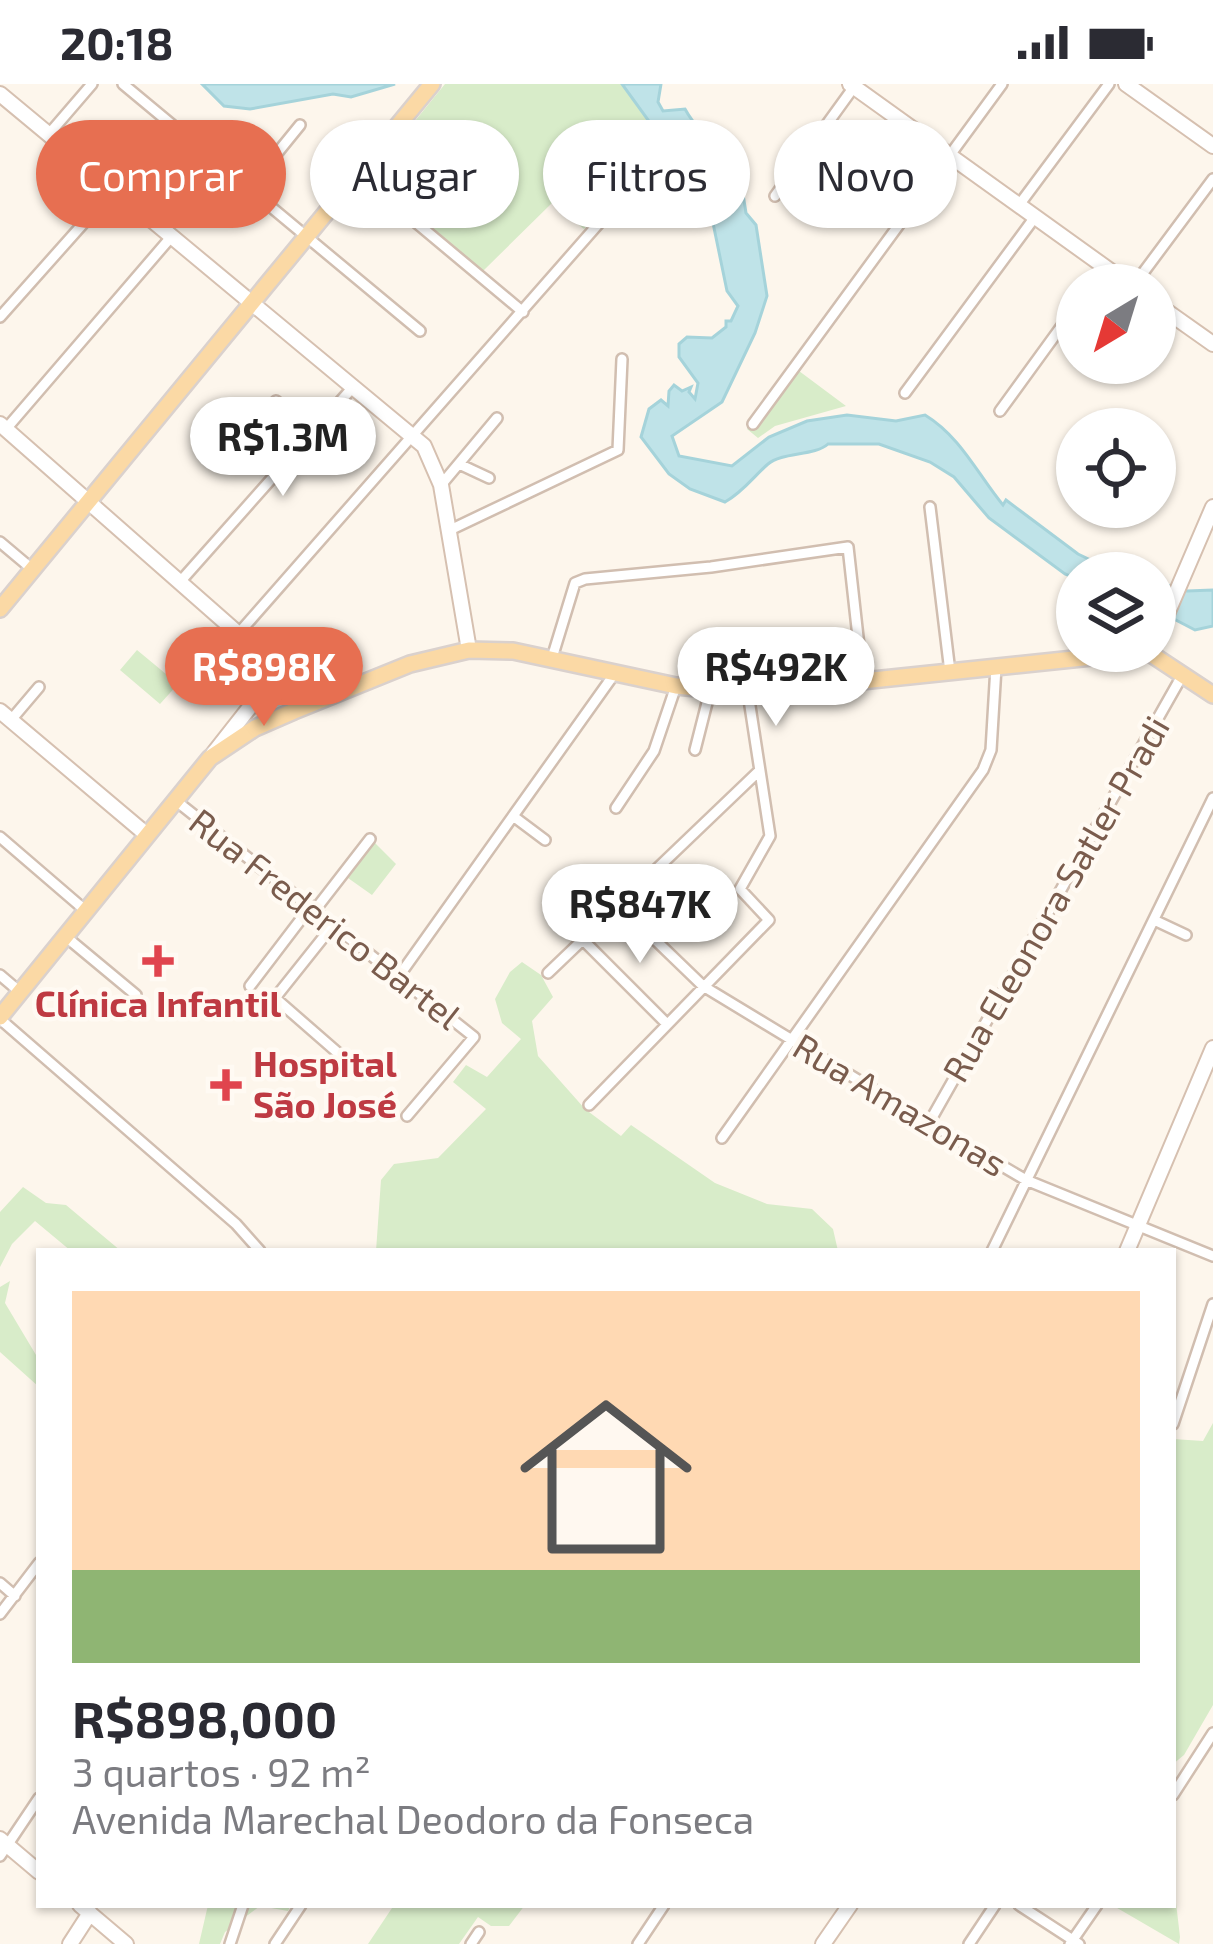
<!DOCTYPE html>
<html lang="pt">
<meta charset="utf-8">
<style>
:root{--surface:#fff;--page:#f7f7f7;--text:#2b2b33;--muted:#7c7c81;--line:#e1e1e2;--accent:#e76f51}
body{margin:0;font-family:"Exo 2",sans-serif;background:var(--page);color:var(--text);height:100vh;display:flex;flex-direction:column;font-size:45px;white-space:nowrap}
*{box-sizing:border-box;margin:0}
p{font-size:39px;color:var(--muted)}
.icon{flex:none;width:66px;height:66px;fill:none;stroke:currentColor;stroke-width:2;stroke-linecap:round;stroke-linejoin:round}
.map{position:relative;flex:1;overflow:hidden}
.drawer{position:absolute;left:36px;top:1164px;width:1140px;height:660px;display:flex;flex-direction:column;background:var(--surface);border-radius:0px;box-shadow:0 3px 9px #0004}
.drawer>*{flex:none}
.banner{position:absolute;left:36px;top:36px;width:1143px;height:108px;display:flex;gap:24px}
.needle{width:78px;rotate:218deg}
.tools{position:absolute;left:1056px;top:180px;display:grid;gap:24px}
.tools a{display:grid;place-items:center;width:120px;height:120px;border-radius:50%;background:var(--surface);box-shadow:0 3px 9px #0004;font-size:60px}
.price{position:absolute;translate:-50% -102px;padding:0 27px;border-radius:42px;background:#fff;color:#222;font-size:39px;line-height:78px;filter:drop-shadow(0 3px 6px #0008)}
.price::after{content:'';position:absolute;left:50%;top:72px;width:36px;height:27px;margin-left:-18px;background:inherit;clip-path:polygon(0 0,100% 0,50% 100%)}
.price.selected{background:var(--accent);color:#fff}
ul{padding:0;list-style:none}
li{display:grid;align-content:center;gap:24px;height:636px;padding:0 36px}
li+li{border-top:3px solid var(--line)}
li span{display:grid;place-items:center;height:372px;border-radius:0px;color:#555}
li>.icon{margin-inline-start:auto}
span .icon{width:216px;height:216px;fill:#fffc;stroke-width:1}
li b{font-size:51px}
.tag{padding:0 42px;border-radius:54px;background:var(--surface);box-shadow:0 3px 9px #0004;font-size:42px;line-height:108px}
.tag.selected{background:var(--accent);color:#fff}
.status{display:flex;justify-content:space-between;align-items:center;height:84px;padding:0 60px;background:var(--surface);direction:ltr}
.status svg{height:33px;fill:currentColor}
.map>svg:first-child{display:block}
</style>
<div class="status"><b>20:18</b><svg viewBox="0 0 49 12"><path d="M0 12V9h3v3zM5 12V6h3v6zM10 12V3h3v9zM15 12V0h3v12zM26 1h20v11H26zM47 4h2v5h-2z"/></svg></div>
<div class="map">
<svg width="1213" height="1860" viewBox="0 0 1213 1860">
<rect width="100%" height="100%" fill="#fdf6ec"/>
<!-- green -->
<path fill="#d8ecc9" d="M 445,0 L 622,0 L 665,61 L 584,145 L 552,119 L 483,187 L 371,91 Z
M 795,284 L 846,322 L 775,342 L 758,354 L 747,345 Z
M 137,566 L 178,600 L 160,620 L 120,586 Z
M 375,759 L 396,780 L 372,811 L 348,794 Z
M 522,878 L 541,891 L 553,913 L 532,937 L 538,972 L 585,1025 L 621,1052 L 631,1041 L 715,1099 L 767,1120 L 812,1125 L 833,1145 L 838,1167 L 376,1167 L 381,1096 L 394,1080 L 438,1074 L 486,1025 L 453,998 L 466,981 L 487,993 L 521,955 L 502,939 L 495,915 L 510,888 Z
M 23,1103 L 46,1119 L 66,1121 L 121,1167 L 71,1167 L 35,1137 L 12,1160 L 0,1183 L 0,1128 Z
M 10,1197 L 5,1219 L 39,1276 L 39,1303 L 0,1268 L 0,1203 Z
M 1213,1339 L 1213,1621 L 1184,1671 L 1173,1680 L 1173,1355 L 1203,1357 Z
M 1173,1793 L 1180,1853 L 1179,1860 L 1112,1821 L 1173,1821 Z
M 208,1821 L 291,1821 L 288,1827 L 260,1822 L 225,1848 L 220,1860 L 199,1860 Z
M 394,1821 L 525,1821 L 509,1842 L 491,1842 L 478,1833 L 459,1860 L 368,1860 Z"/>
<!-- water -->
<path fill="#bfe3e8" stroke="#a5d3da" stroke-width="3" d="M 202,0 L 395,0 L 351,13 L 333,10 L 250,25 L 224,22 Z
M 622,0 L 661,0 L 658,18 L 663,27 L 685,25 C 694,42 710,57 719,71 L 711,69 L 698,78 L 703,83 L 721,74 L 743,110 L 746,129 L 756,141 L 767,212 L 755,249 L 722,318 L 672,352 L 679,372 L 732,382 L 769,353 L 807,337 L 847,331 L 896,337 L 925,331 C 961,353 978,391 1003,421 L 1006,416 L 1078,470 L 1118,489 L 1077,489 L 1077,495 L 1065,490 L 989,434 L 954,393 L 930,378 L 879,360 L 828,360 C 815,372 782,368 768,380 C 754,392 743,408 725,418 L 690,405 L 669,390 L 641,353 L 649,325 L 661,316 L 668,322 L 669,307 L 674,301 L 682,307 L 691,303 L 689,308 L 695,315 L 698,299 L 679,273 L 679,260 L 687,253 L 712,254 L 726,243 L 726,237 L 731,237 L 738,222 L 727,207 L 713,139 L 684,105 L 672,69 Z
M 1167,501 L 1187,507 L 1213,506 L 1213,542 L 1195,546 L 1155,525 L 1155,503 Z"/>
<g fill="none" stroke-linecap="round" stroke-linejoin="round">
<defs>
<path id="street" d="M 123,0 L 420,247
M 49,50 L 92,0
M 358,90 L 523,228
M 248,105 L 300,41
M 775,112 L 856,0
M 1019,121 L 1109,0
M 1091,201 L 1105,182
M 1134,201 L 1213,95
M 0,233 L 114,105
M 905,309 L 1035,133
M 276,317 L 312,349
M 1000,327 L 1077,221
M 753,340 L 1002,0
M 6,345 L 172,152
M 459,380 L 489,394
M 441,401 L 497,334
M 930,423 L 950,588
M 450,446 L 618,366 L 622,275
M 0,458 L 32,485
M 179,499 L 354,302
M 238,550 L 615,121
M 552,574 L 575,499 L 585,495 L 711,483 L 848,463 L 863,598
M 11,636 L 39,603
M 695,666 L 710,607
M 175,716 L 474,953 L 407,1032
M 616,724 L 654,667 L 676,602
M 513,732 L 545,756
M 0,753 L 86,827
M 618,820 L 703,902 L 929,1039 L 1026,1096 L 1213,1172
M 315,826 L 370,755
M 1154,836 L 1186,851
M 334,840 L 275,914 L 345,975
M 65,852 L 136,911
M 582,855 L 667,940
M 548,889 L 759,687
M 0,891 L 20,908
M 399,892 L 615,589
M 250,902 L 311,822
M 0,935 L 236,1140 L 260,1167
M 589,1021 L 769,836 L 740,805 L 770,752 L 748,609
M 929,1039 L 1183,590
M 722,1054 L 983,686 L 991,666 L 996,583
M 992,1167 L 1213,714
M 1173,1340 L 1213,1220
M 0,1499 L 15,1512
M 0,1530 L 39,1479
M 1173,1711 L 1213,1649
M 0,1772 L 39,1714
M 1019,1821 L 1079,1860
M 230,1860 L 243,1821
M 275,1860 L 301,1821
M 471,1860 L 479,1848
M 638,1860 L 664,1821
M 969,1860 L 995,1821
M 1070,1860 L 1097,1821"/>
<path id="secondary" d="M 850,0 L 1130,201
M 1126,0 L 1213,62
M 0,10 L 424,362 L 441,401 L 469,566
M 1155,219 L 1213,260
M 0,340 L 316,618
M 1155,558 L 1213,423
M 0,627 L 147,751
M 213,670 L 279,586
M 1127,1167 L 1213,964
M 0,1755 L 39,1788
M 80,1821 L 126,1860
M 70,1860 L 90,1829
M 823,1860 L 850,1821"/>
<path id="primary" d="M 0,525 L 432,0
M 0,933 L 210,674 L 255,644 L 294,627 L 410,580 L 469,566 L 513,567 L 676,602 L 748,609 L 1140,568 L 1151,570 L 1213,611"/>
</defs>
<!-- street casing -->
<use href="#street" stroke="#d1beb0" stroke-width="14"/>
<!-- secondary casing -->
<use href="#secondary" stroke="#d6c0b0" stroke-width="18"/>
<!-- primary casing -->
<use href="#primary" stroke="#dad1cd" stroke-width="20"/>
<!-- street -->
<use href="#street" stroke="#fff" stroke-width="9"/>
<!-- secondary -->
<use href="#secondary" stroke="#fff" stroke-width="14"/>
<!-- primary -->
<use href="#primary" stroke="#fbd9a5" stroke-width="15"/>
</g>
<!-- markers -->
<g fill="#e0444e" stroke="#fffaf3" stroke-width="4.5">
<path d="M152 859h12v12h12v12h-12v12h-12v-12h-12v-12h12z"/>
<path d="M220 983h12v12h12v12h-12v12h-12v-12h-12v-12h12z"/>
</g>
<g text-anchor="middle" stroke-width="9" stroke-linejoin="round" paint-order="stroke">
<!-- street labels -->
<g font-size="36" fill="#7a5c4d" stroke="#fffaf3">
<text transform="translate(1056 815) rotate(-60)" y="13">Rua Eleonora Satler Pradi</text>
<text transform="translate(325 835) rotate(38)" y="13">Rua Frederico Bartel</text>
<text transform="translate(900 1021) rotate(31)" y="13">Rua Amazonas</text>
</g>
<!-- health labels -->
<g font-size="36" font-weight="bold" fill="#be3a42" stroke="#fffaf3">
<text x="158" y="933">Clínica Infantil</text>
<text x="253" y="993" text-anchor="start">Hospital<tspan x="253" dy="41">São José</tspan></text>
</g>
</g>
</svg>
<div class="tools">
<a><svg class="needle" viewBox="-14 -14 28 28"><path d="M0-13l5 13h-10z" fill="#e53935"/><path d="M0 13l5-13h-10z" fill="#7c7c81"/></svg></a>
<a><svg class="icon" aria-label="locate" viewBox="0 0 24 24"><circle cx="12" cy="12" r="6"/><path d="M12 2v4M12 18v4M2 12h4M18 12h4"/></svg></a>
<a><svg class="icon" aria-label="layers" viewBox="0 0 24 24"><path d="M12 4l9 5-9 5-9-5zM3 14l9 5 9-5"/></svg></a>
</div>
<b class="price" style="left:283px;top:415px">R$1.3M</b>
<b class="price selected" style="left:264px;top:645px">R$898K</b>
<b class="price" style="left:776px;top:645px">R$492K</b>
<b class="price" style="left:640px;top:882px">R$847K</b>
<div class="banner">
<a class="tag selected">Comprar</a>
<a class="tag">Alugar</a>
<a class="tag">Filtros</a>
<a class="tag">Novo</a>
</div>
<section class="drawer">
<ul>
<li><span style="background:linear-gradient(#ffd9b3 75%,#8fb573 0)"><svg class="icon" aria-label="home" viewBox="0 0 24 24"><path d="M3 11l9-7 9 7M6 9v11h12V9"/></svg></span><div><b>R$898,000</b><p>3 quartos · 92 m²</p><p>Avenida Marechal Deodoro da Fonseca</p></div></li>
</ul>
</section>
</div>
